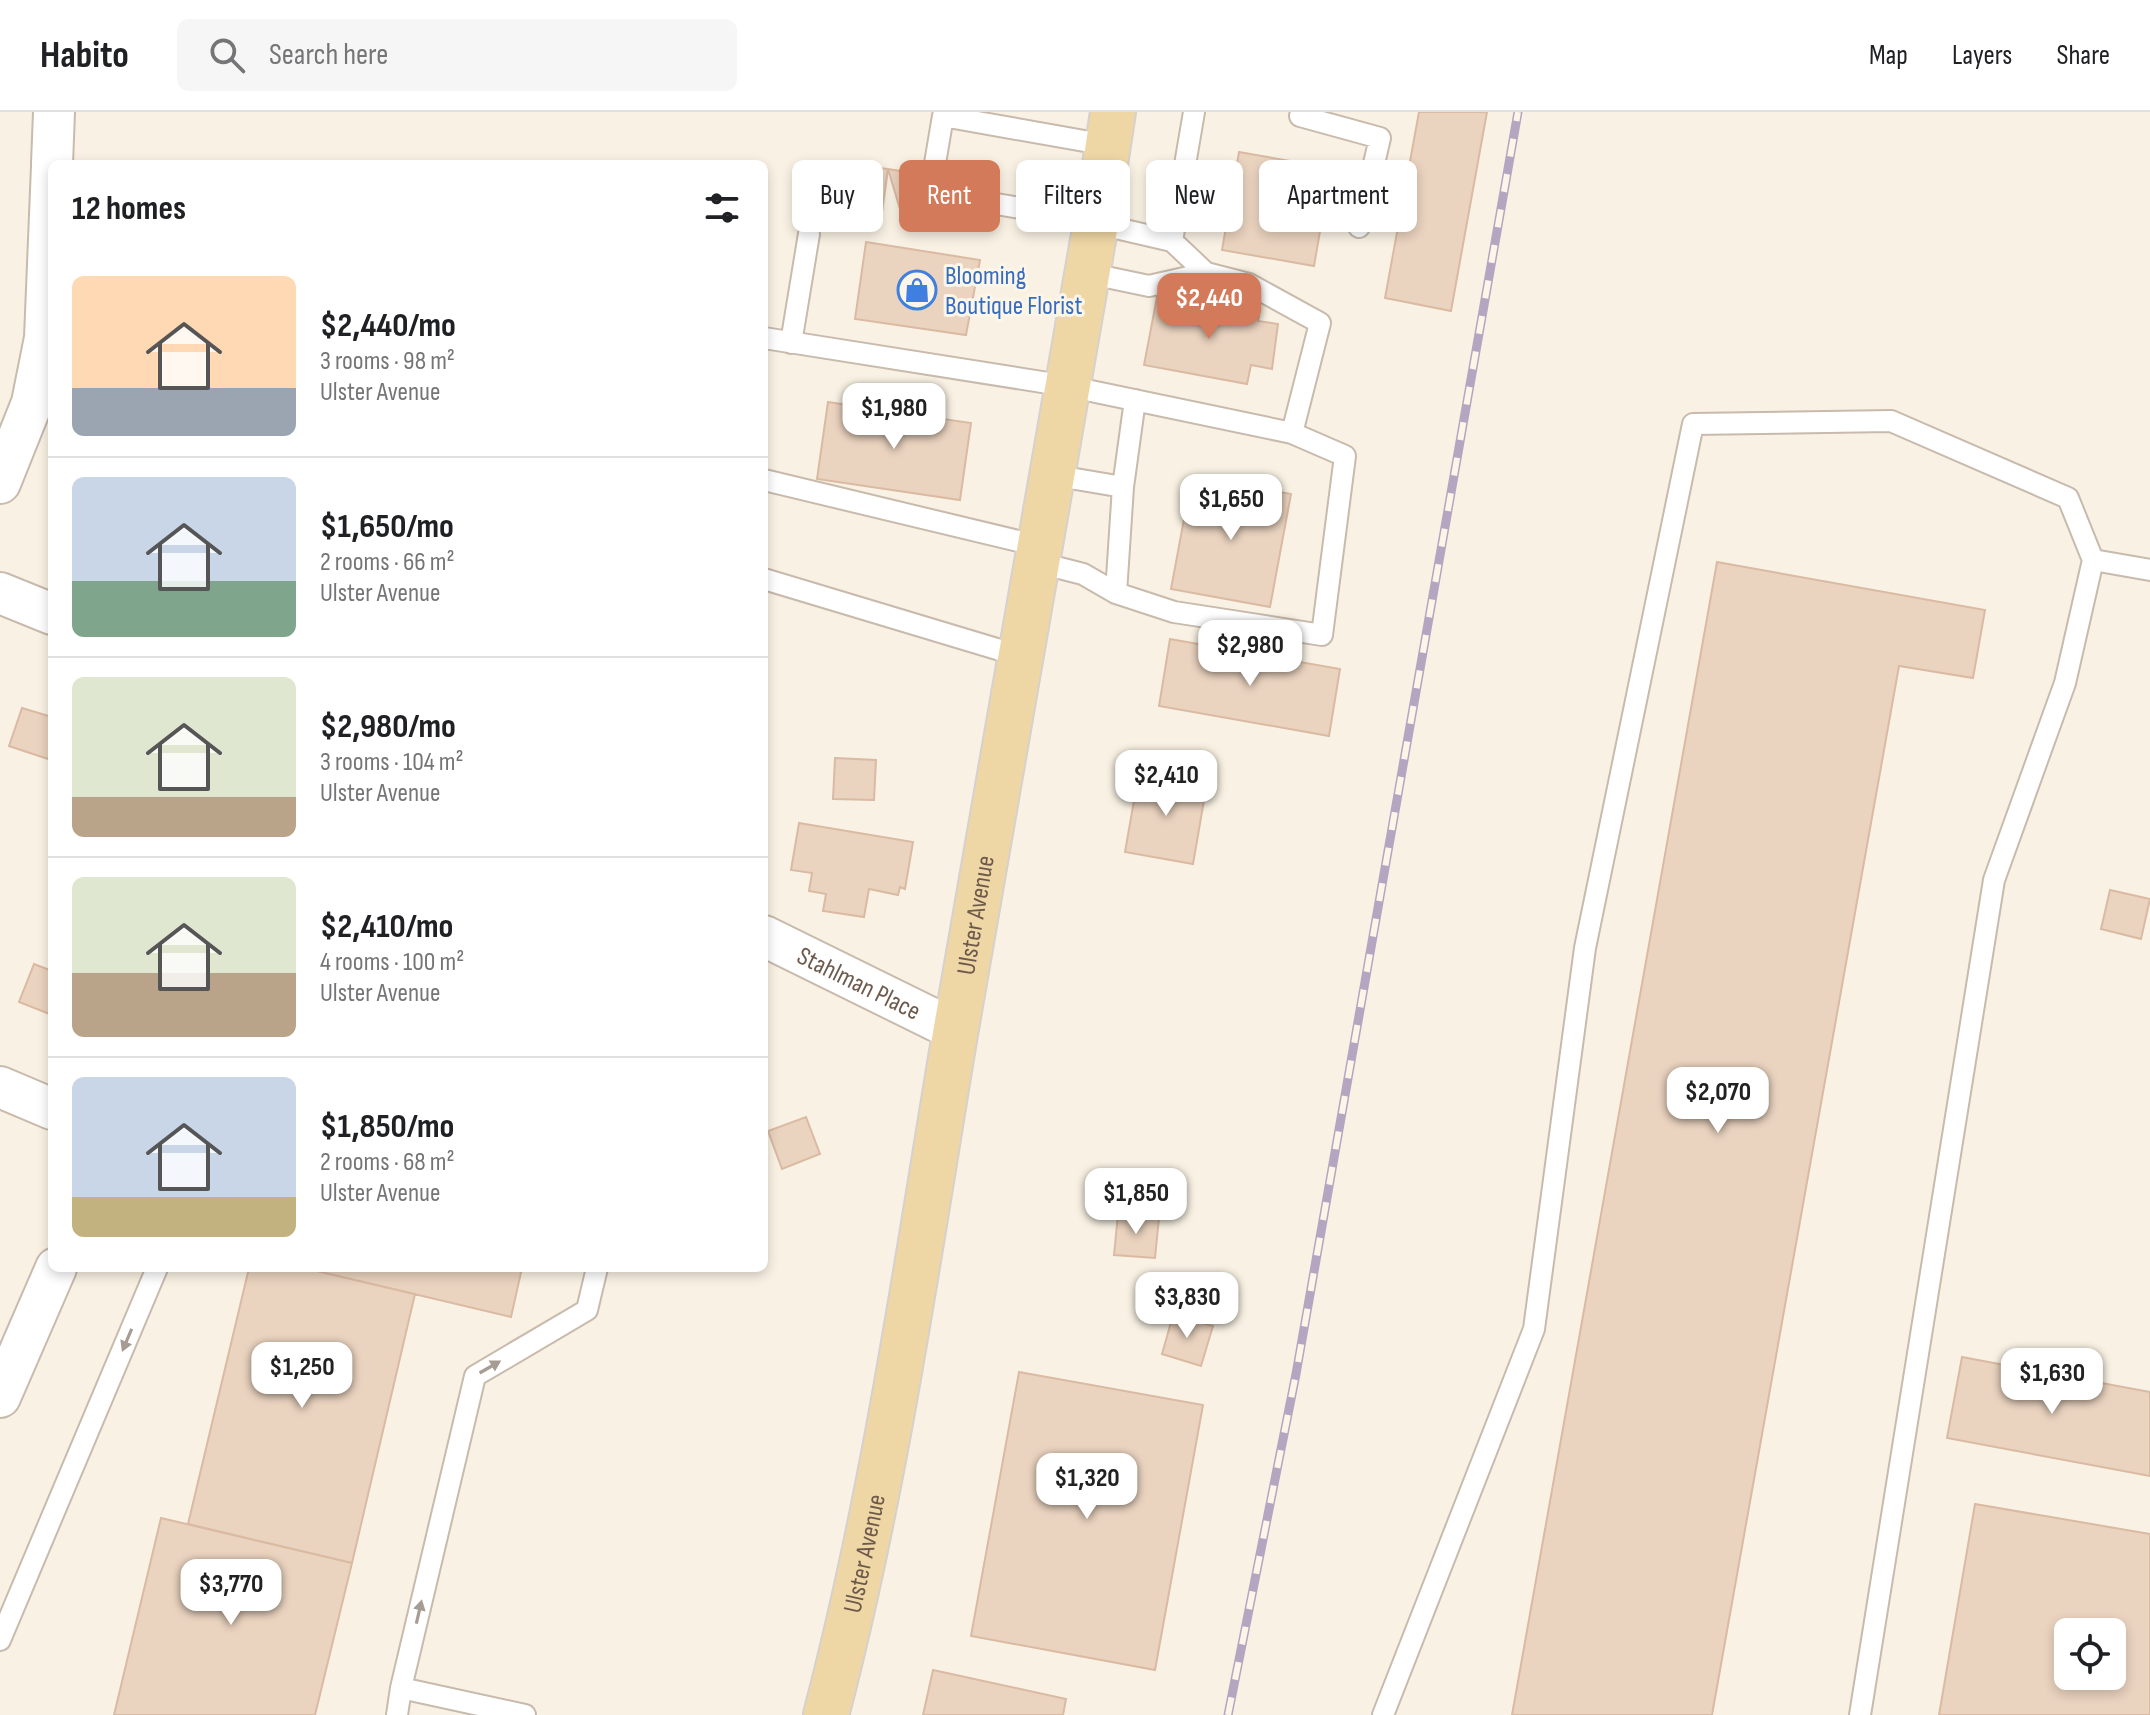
<!DOCTYPE html>
<meta charset="utf-8">
<style>
:root{--surface:#fff;--page:#f6f6f6;--text:#202124;--muted:#757577;--line:#e0e0e0;--accent:#d27a59}
body{margin:0;font-family:"Sofia Sans Condensed",sans-serif;background:var(--page);color:var(--text);height:100vh;display:flex;flex-direction:column;font-size:30px;white-space:nowrap}
*{box-sizing:border-box;margin:0}
p{font-size:26px;color:var(--muted)}
.icon{flex:none;width:44px;height:44px;fill:none;stroke:currentColor;stroke-width:2;stroke-linecap:round;stroke-linejoin:round}
.map{position:relative;flex:1;overflow:hidden}
.drawer{position:absolute;left:48px;top:48px;width:720px;height:1112px;display:flex;flex-direction:column;background:var(--surface);border-radius:12px;box-shadow:0 4px 12px #0003}
.drawer>*{flex:none}
.banner{position:absolute;left:792px;top:48px;width:760px;height:72px;display:flex;gap:16px}
.fabs{position:absolute;left:2054px;top:1506px;display:grid;gap:16px}
.fabs a{display:grid;place-items:center;width:72px;height:72px;border-radius:12px;background:var(--surface);box-shadow:0 4px 12px #0003;font-size:40px}
.price{position:absolute;translate:-50% -68px;padding:0 18px;border-radius:16px;background:#fff;color:#222;font-size:26px;line-height:52px;filter:drop-shadow(0 2px 4px #0008)}
.price::after{content:'';position:absolute;left:50%;top:48px;width:24px;height:18px;margin-left:-12px;background:inherit;clip-path:polygon(0 0,100% 0,50% 100%)}
.price.current{background:var(--accent);color:#fff}
ul{padding:0;list-style:none}
li{display:flex;align-items:center;gap:24px;height:200px;padding:0 24px}
li+li{border-top:2px solid var(--line)}
li span{display:grid;place-items:center;flex:none;width:224px;height:160px;border-radius:12px;color:#555}
li>.icon{margin-inline-start:auto}
span .icon{width:96px;height:96px;fill:#fffc;stroke-width:1}
li b{font-size:34px}
h2{display:flex;justify-content:space-between;align-items:center;height:96px;padding:0 24px;font-size:34px}
.chip{padding:0 28px;border-radius:12px;background:var(--surface);box-shadow:0 4px 12px #0003;font-size:28px;line-height:72px}
.chip.current{background:var(--accent);color:#fff}
header{display:flex;align-items:center;gap:48px;box-sizing:border-box;height:112px;padding:0 40px;background:var(--surface);border-bottom:2px solid var(--line)}
header strong{font-size:38px}
nav{display:flex;gap:44px;margin-inline-start:auto;font-size:28px}
.search{width:560px;height:72px;background:var(--page);display:flex;align-items:center;gap:20px;box-sizing:border-box;padding:0 28px;border-radius:12px;color:var(--muted);font-size:30px}
.map>svg:first-child{display:block}
</style>
<header>
<strong>Habito</strong>
<div class="search"><svg class="icon" aria-label="search" viewBox="0 0 24 24"><circle cx="10" cy="10" r="6"/><path d="M15 15l6 6"/></svg>Search here</div>
<nav><a>Map</a><a>Layers</a><a>Share</a></nav>
</header>
<div class="map">
<svg width="2150" height="1603" viewBox="0 0 2150 1603">
<rect width="100%" height="100%" fill="#f9f2e4"/>
<!-- building -->
<path fill="#ead3bf" stroke="#dabaa2" stroke-width="2" fill-rule="evenodd" d="M 1419,0 L 1487,0 L 1451,199 L 1385,186 Z
M 1239,40 L 1331,56 L 1314,154 L 1222,138 Z
M 847,51 L 888,57 L 882,100 L 841,94 Z
M 888,57 L 912,61 L 927,113 L 906,117 Z
M 866,130 L 980,148 L 966,223 L 855,207 Z
M 1157,185 L 1259,205 L 1258,209 L 1278,212 L 1272,257 L 1251,253 L 1247,272 L 1144,253 Z
M 828,290 L 971,311 L 960,388 L 817,367 Z
M 1192,364 L 1291,382 L 1270,495 L 1171,477 Z
M 1717,450 L 1985,498 L 1973,566 L 1899,554 L 1712,1603 L 1512,1603 Z
M 1170,527 L 1340,557 L 1329,624 L 1159,594 Z
M 22,596 L 52,605 L 52,636 L 48,647 L 9,634 Z
M 835,646 L 876,648 L 874,688 L 833,687 Z
M 1139,660 L 1207,671 L 1193,752 L 1125,740 Z
M 799,711 L 913,730 L 905,777 L 900,775 L 898,783 L 869,777 L 864,805 L 823,799 L 826,782 L 809,779 L 812,761 L 791,758 Z
M 2110,778 L 2150,787 L 2141,827 L 2101,817 Z
M 34,852 L 52,859 L 52,903 L 19,890 Z
M 806,1005 L 820,1042 L 782,1057 L 768,1019 Z
M 1118,1102 L 1159,1106 L 1155,1146 L 1114,1143 Z
M 249,1156 L 304,1156 L 415,1182 L 352,1451 L 188,1412 Z
M 304,1156 L 522,1156 L 511,1205 Z
M 1173,1203 L 1213,1214 L 1201,1254 L 1162,1242 Z
M 1962,1245 L 2150,1280 L 2150,1364 L 1947,1326 Z
M 1019,1260 L 1203,1293 L 1155,1558 L 971,1524 Z
M 1975,1392 L 2150,1422 L 2150,1603 L 1939,1603 ZM 2068,1520 L 2112,1520 L 2112,1564 L 2068,1564 Z
M 161,1406 L 352,1451 L 315,1603 L 114,1603 Z
M 933,1558 L 1066,1587 L 1063,1603 L 923,1603 Z"/>
<g fill="none" stroke-linecap="round" stroke-linejoin="round">
<defs>
<path id="service" d="M 1300,4 L 1380,26 L 1359,115
M 1107,33 L 943,4 L 930,81 L 1051,101 L 1172,129 L 1194,0
M 1087,161 L 1149,174 L 1206,161
M 764,226 L 1067,274 L 1292,321 L 1320,211 L 1249,172 L 1206,161 L 1172,129
M 791,231 L 809,122
M 1052,363 L 1123,375 L 1116,481
M 764,368 L 1039,434
M 1123,375 L 1135,288
M 2093,448 L 2150,458
M 1036,450 L 1083,462 L 1116,481 L 1174,500 L 1322,523 L 1345,344 L 1292,321
M 764,467 L 1020,544
M 0,1528 L 157,1156
M 401,1576 L 525,1603
M 397,1603 L 401,1576 L 475,1264 L 587,1198 L 597,1156
M 1383,1603 L 1534,1217 L 1585,836 L 1693,312 L 1891,309 L 2068,386 L 2093,448 L 2065,571 L 1994,768 L 1860,1603"/>
<g id="minor">
<path d="M 52,52 L 54,0"/>
<path d="M 0,371 L 32,291 L 45,226 L 52,54"/>
<path d="M 0,481 L 52,502"/>
<path id="s1" d="M 764,824 L 955,918"/>
<path d="M 0,975 L 52,997"/>
<path d="M 0,1285 L 56,1156"/>
</g>
<g id="primary">
<path id="s2" d="M 826,1603 C 885,1379 917,1150 955,922 C 1000,651 1048,381 1096,111 L 1113,0"/>
</g>
</defs>
<!-- service casing -->
<use href="#service" stroke="#c8baac" stroke-width="24"/>
<!-- minor casing -->
<use href="#minor" stroke="#c8baac" stroke-width="44"/>
<!-- primary casing -->
<use href="#primary" stroke="#d6d1cd" stroke-width="48"/>
<!-- service -->
<use href="#service" stroke="#fff" stroke-width="20"/>
<!-- minor -->
<use href="#minor" stroke="#fff" stroke-width="40"/>
<!-- primary -->
<use href="#primary" stroke="#efd7a5" stroke-width="44"/>
<defs>
<path id="rail" d="M 1228,1603 L 1296,1262 L 1518,0"/>
</defs>
<!-- rail casing -->
<use href="#rail" stroke="#b5a5c0" stroke-width="9"/>
<!-- rail -->
<use href="#rail" stroke="#fcf6e9" stroke-width="6" stroke-dasharray="18" stroke-linecap="butt"/>
</g>
<!-- one-way arrows -->
<defs><path id="oneway-solid" d="M-6-.8H1V-3.2L6.5 0L1 3.2V.8H-6Z" transform="scale(2)"/></defs>
<g fill="#a79c94">
<use href="#oneway-solid" transform="translate(127 1228) rotate(113)"/>
<use href="#oneway-solid" transform="translate(490 1255) rotate(-30)"/>
<use href="#oneway-solid" transform="translate(419 1500) rotate(-77)"/>
</g>
<!-- icons -->
<defs>
<symbol id="shop-ring" viewBox="-11 -11 22 22"><circle r="9.5" fill="#fcf6e9" stroke="#3f7fe0" stroke-width="1.5"/><path d="M-5-2.5h2.3a2.7 3.5 0 0 1 5.4 0H5L5.5 6h-11ZM-1.5-2.5h3a1.5 2.3 0 0 0-3 0Z" fill="#3f7fe0"/></symbol>
</defs>
<g fill-rule="evenodd">
<use href="#shop-ring" x="895" y="156" width="44" height="44"/>
</g>
<g text-anchor="middle" stroke-width="6" stroke-linejoin="round" paint-order="stroke">
<!-- shop labels -->
<g font-size="26" fill="#366cbe" stroke="#fcf6e9" text-anchor="start">
<text x="945" y="172">Blooming<tspan x="945" dy="30">Boutique Florist</tspan></text>
</g>
<!-- street labels -->
<g font-size="26" fill="#6d5a4d" stroke="#fcf6e9">
<text dy="9" stroke="none"><textPath href="#s2" startOffset="814">Ulster Avenue</textPath></text>
<text dy="9" stroke="none"><textPath href="#s1" startOffset="106">Stahlman Place</textPath></text>
<text dy="9" stroke="none"><textPath href="#s2" startOffset="166">Ulster Avenue</textPath></text>
</g>
</g>
</svg>
<div class="fabs">
<a><svg class="icon" aria-label="locate" viewBox="0 0 24 24"><circle cx="12" cy="12" r="6"/><path d="M12 2v4M12 18v4M2 12h4M18 12h4"/></svg></a>
</div>
<b class="price current" style="left:1209px;top:229px">$2,440</b>
<b class="price" style="left:894px;top:339px">$1,980</b>
<b class="price" style="left:1231px;top:430px">$1,650</b>
<b class="price" style="left:1250px;top:576px">$2,980</b>
<b class="price" style="left:1166px;top:706px">$2,410</b>
<b class="price" style="left:1718px;top:1023px">$2,070</b>
<b class="price" style="left:1136px;top:1124px">$1,850</b>
<b class="price" style="left:1187px;top:1228px">$3,830</b>
<b class="price" style="left:302px;top:1298px">$1,250</b>
<b class="price" style="left:2052px;top:1304px">$1,630</b>
<b class="price" style="left:1087px;top:1409px">$1,320</b>
<b class="price" style="left:231px;top:1515px">$3,770</b>
<div class="banner">
<a class="chip">Buy</a>
<a class="chip current">Rent</a>
<a class="chip">Filters</a>
<a class="chip">New</a>
<a class="chip">Apartment</a>
</div>
<section class="drawer">
<h2>12 homes<svg class="icon" aria-label="filters" viewBox="0 0 24 24"><path d="M4 7h16M4 17h16"/><circle cx="9" cy="7" r="2"/><circle cx="15" cy="17" r="2"/></svg></h2>
<ul>
<li><span style="background:linear-gradient(#ffd9b3 70%,#9aa5b1 0)"><svg class="icon" aria-label="home" viewBox="0 0 24 24"><path d="M3 11l9-7 9 7M6 9v11h12V9"/></svg></span><div><b>$2,440/mo</b><p>3 rooms · 98 m²</p><p>Ulster Avenue</p></div></li>
<li><span style="background:linear-gradient(#c9d6e8 65%,#7fa58c 0)"><svg class="icon" aria-label="home" viewBox="0 0 24 24"><path d="M3 11l9-7 9 7M6 9v11h12V9"/></svg></span><div><b>$1,650/mo</b><p>2 rooms · 66 m²</p><p>Ulster Avenue</p></div></li>
<li><span style="background:linear-gradient(#dfe7d0 75%,#b9a48a 0)"><svg class="icon" aria-label="home" viewBox="0 0 24 24"><path d="M3 11l9-7 9 7M6 9v11h12V9"/></svg></span><div><b>$2,980/mo</b><p>3 rooms · 104 m²</p><p>Ulster Avenue</p></div></li>
<li><span style="background:linear-gradient(#dfe7d0 60%,#b9a48a 0)"><svg class="icon" aria-label="home" viewBox="0 0 24 24"><path d="M3 11l9-7 9 7M6 9v11h12V9"/></svg></span><div><b>$2,410/mo</b><p>4 rooms · 100 m²</p><p>Ulster Avenue</p></div></li>
<li><span style="background:linear-gradient(#c9d6e8 75%,#c2b280 0)"><svg class="icon" aria-label="home" viewBox="0 0 24 24"><path d="M3 11l9-7 9 7M6 9v11h12V9"/></svg></span><div><b>$1,850/mo</b><p>2 rooms · 68 m²</p><p>Ulster Avenue</p></div></li>
</ul>
</section>
</div>
